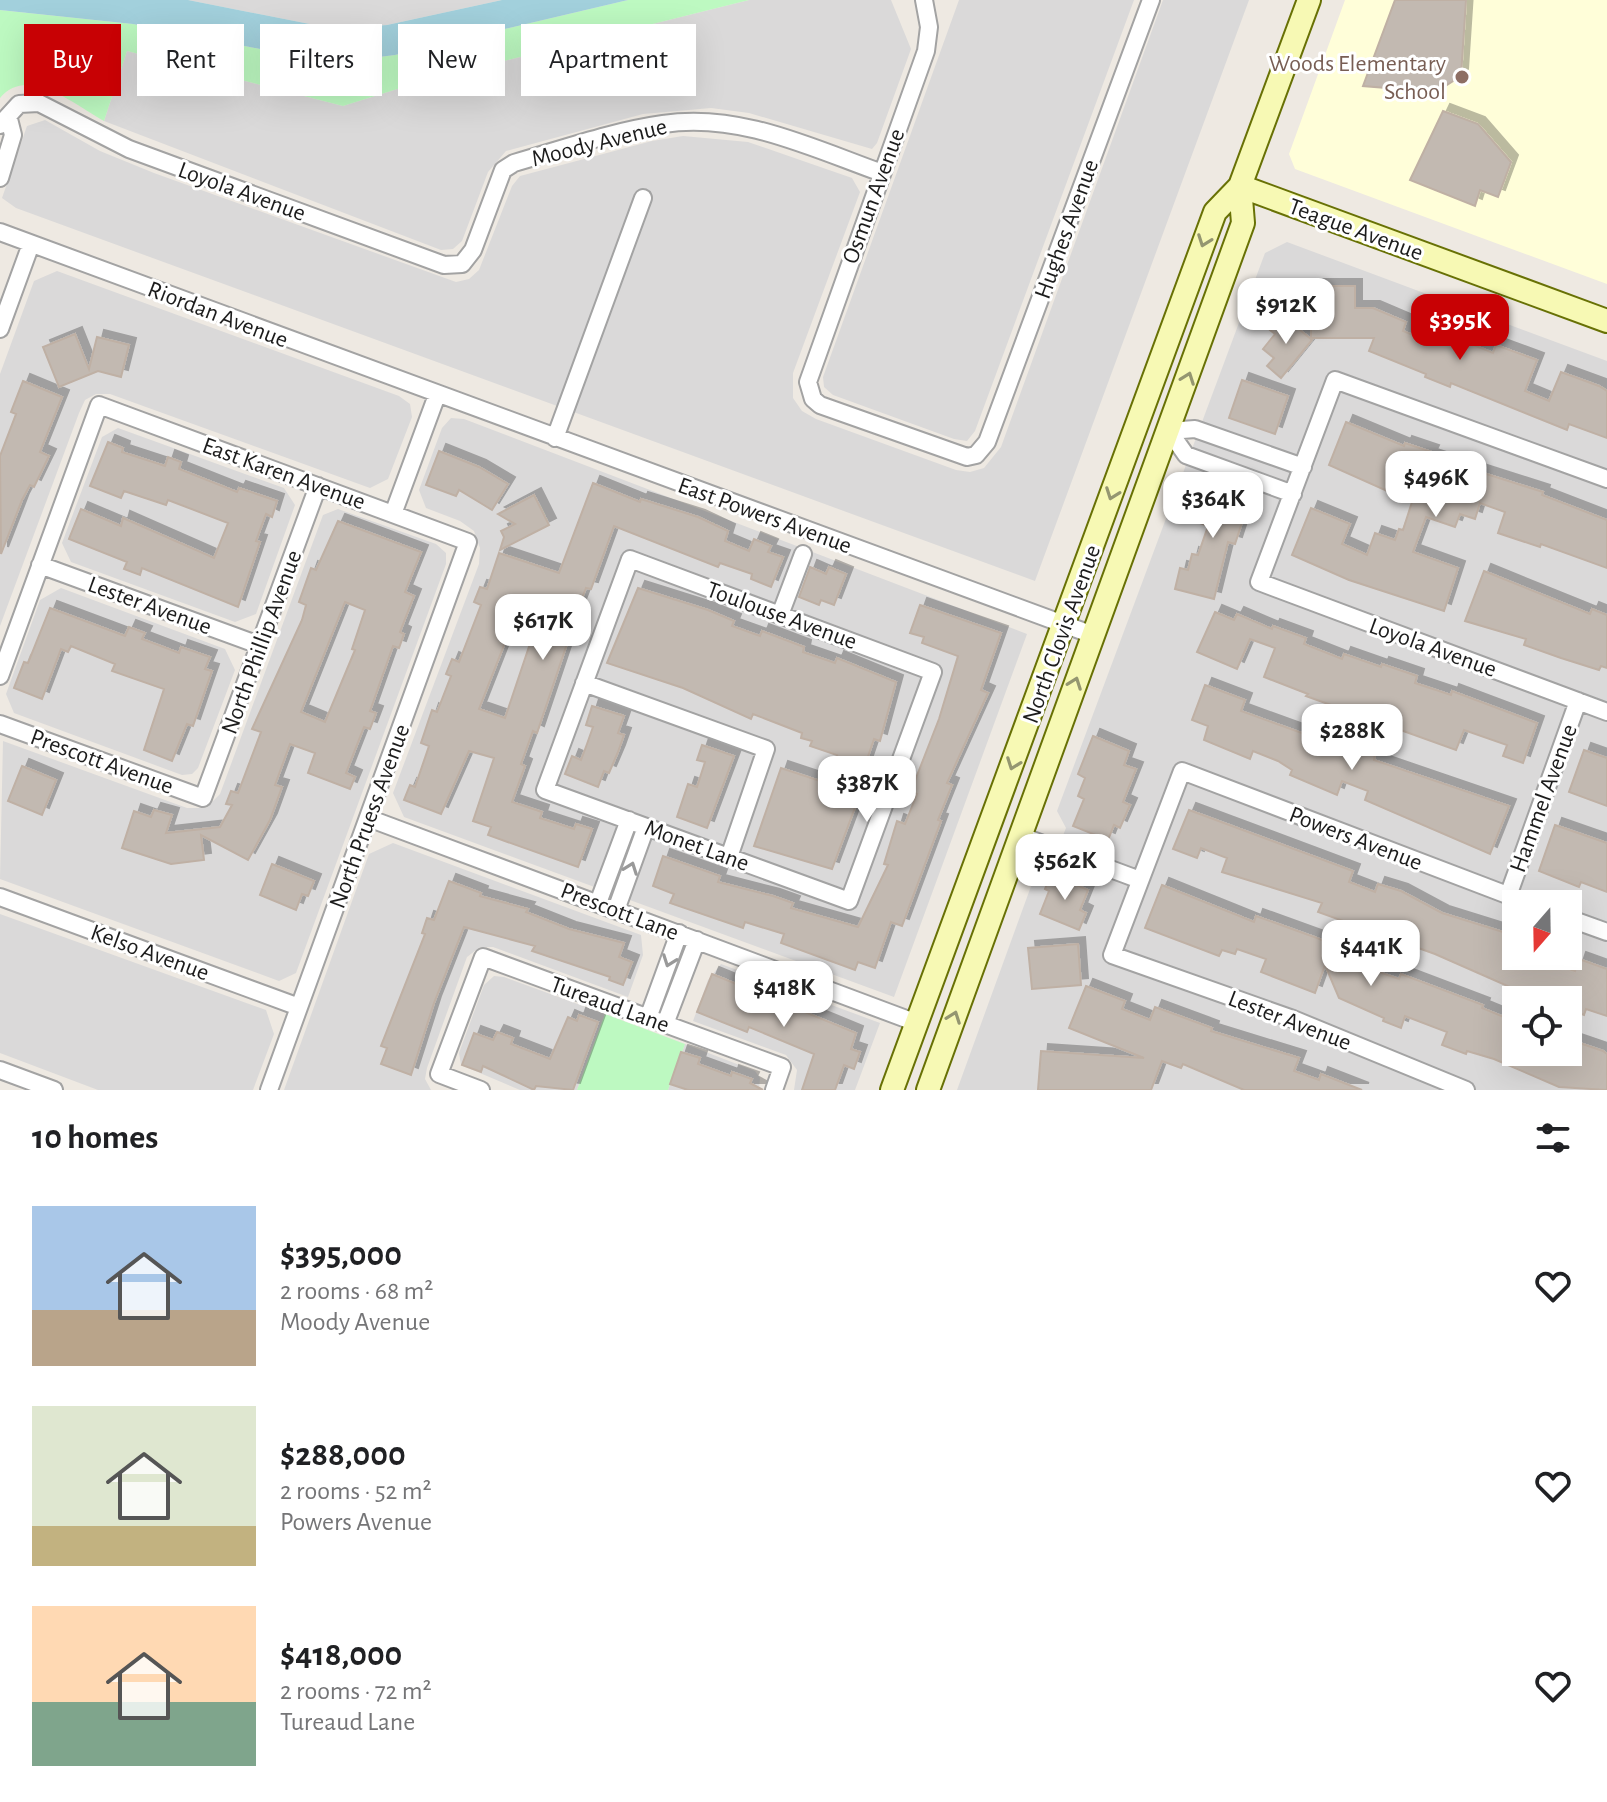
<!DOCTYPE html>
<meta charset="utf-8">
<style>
:root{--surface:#fff;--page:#f6f6f6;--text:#202124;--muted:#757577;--accent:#c80104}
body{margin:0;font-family:"Alegreya Sans",sans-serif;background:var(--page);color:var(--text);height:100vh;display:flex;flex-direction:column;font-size:30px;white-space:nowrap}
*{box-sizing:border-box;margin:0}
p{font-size:26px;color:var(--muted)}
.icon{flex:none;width:44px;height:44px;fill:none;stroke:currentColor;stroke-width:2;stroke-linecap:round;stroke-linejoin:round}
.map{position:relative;height:1090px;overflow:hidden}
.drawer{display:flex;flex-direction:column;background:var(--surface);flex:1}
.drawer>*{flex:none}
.top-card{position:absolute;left:24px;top:24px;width:800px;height:72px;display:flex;gap:16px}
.needle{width:52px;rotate:200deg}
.controls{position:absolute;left:1502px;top:890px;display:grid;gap:16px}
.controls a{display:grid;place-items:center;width:80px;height:80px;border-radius:0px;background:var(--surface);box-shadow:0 8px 32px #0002;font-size:40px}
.price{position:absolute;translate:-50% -68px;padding:0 18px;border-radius:16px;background:#fff;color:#222;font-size:26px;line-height:52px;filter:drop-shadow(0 2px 4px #0008)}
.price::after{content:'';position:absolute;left:50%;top:48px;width:24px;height:18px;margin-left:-12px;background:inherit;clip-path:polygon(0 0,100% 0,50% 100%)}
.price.on{background:var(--accent);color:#fff}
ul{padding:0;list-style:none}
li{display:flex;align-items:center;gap:24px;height:200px;padding:0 32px}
li span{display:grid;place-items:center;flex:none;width:224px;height:160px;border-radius:0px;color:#555}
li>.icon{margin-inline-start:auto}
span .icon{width:96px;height:96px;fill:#fffc;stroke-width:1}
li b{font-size:34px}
h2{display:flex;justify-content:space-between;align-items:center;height:96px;padding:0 32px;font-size:34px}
.tag{padding:0 28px;border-radius:0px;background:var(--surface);box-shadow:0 8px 32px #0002;font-size:28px;line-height:72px}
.tag.on{background:var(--accent);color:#fff}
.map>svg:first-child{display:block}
</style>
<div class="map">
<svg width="1607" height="1090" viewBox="0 0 1607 1090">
<defs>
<filter id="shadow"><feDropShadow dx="7" dy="-7" stdDeviation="0" flood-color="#0004"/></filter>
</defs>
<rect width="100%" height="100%" fill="#eee9e2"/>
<!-- residential -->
<path fill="#dad9d9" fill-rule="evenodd" d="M 188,0 L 502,0 L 387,25 L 335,29 Z
M 749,0 L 891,0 L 911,49 L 877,143 L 872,149 L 749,113 L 711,108 L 643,114 L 506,151 L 488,172 L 462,241 L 453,249 L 441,250 L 104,121 L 127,51 L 343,106 L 423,81 Z
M 959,0 L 1134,0 L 975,431 L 967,441 L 954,439 L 833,395 L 824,387 L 823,377 Z
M 1163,0 L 1249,0 L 1035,581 L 16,208 L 2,198 L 27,126 L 45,120 L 100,151 L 154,173 L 456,282 L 469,279 L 479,270 L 512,186 L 520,176 L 652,141 L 683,136 L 748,142 L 852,178 L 860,192 L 793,373 L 793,398 L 802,411 L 816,419 L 956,470 L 970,472 L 984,468 L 1001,447 Z
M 1287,242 L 1607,361 L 1607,1090 L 957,1090 L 1034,878 L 1049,870 L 1066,828 L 1057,811 L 1265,253 ZM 1516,904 L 1568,904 L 1568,956 L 1516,956 ZM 1516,1000 L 1568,1000 L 1568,1052 L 1516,1052 Z
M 57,271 L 399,396 L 410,404 L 412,417 L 388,479 L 370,488 L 110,394 L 96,394 L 85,400 L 79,413 L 0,626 L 0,374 L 34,281 Z
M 451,418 L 464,419 L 1027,634 L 894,997 L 404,817 L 393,793 L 479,564 L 480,548 L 474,531 L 460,521 L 426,508 L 419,490 L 442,428 Z
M 118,428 L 284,488 L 295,505 L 256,614 L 235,622 L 71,562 L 62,543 L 102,437 Z
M 338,509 L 436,544 L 446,553 L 446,564 L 296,973 L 279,981 L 0,879 L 3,741 L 187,808 L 206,808 L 220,794 L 323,515 Z
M 61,588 L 225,649 L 235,670 L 198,768 L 192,774 L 182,775 L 14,713 L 6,694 L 40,600 Z
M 393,843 L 641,935 L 643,955 L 628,997 L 493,947 L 480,947 L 467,957 L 427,1068 L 425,1079 L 431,1090 L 284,1090 L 369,854 Z
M 0,914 L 266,1010 L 274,1034 L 253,1090 L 98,1090 L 0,1053 Z
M 721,964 L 880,1023 L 855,1090 L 794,1090 L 797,1070 L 786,1055 L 693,1021 L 708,980 Z
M 494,976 L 504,977 L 605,1014 L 577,1090 L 520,1090 L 461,1065 L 459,1053 L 484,985 Z
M 685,1044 L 755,1071 L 760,1078 L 759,1090 L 668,1090 Z"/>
<!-- education -->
<path fill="#fffed9" d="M 1345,0 L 1607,0 L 1607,284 L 1295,169 L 1289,154 Z"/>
<!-- park -->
<path fill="#bdf9c1" d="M 628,0 L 749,0 L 423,81 L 343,106 L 127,51 L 104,121 C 76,106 28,64 0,98 L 0,10 L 133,24 L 331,63 L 395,55 Z
M 605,1014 L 685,1044 L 668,1090 L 577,1090 Z"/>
<!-- water -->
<path fill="#a2d0dc" d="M 0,0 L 188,0 L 335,29 L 387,25 L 502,0 L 628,0 L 395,55 L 331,63 L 133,24 L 0,10 Z"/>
<!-- building -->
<path fill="#c2b9b1" stroke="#bfb0a4" stroke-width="2" fill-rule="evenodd" filter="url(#shadow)" d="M 1395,0 L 1466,0 L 1461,76 L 1436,92 L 1363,86 Z
M 1443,111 L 1478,124 L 1511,162 L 1498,197 L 1480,190 L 1475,206 L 1410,180 Z
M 1311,286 L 1355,286 L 1355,308 L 1373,308 L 1406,322 L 1403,331 L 1437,345 L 1442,332 L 1493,353 L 1496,345 L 1537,360 L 1525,391 L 1549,401 L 1561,372 L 1599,386 L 1607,391 L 1607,438 L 1569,424 L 1567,430 L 1451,383 L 1450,387 L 1425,377 L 1426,374 L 1369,351 L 1374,338 L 1311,338 Z
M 1282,315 L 1312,340 L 1281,378 L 1267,366 L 1274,358 L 1263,349 L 1275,334 L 1270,330 Z
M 75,334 L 89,369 L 97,337 L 129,345 L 121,377 L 98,371 L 59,387 L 43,347 Z
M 1242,380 L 1288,396 L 1275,434 L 1229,418 Z
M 23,381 L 62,397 L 40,452 L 49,456 L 34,487 L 30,485 L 22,500 L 1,554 L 0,456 L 16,414 L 11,412 Z
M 1346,422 L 1404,446 L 1405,443 L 1432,452 L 1430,456 L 1543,492 L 1542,495 L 1607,520 L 1607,568 L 1541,544 L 1540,547 L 1498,533 L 1505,512 L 1480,503 L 1475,519 L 1460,514 L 1455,527 L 1426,517 L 1413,552 L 1458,568 L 1444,611 L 1349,580 L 1292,555 L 1311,508 L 1350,524 L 1342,544 L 1367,555 L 1375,533 L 1395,540 L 1399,529 L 1403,530 L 1412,502 L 1329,465 Z
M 108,442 L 123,448 L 122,452 L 165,466 L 168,457 L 181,462 L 179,469 L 237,492 L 239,488 L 277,501 L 272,517 L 266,514 L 256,541 L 260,542 L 238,607 L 142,568 L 140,575 L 124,569 L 127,562 L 69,539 L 81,509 L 121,526 L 123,518 L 214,558 L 228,523 L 168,500 L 166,505 L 124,491 L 121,498 L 90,486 Z
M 439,451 L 479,467 L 508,484 L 492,510 L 459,490 L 456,496 L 426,485 Z
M 593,483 L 640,502 L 641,499 L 698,517 L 728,531 L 725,541 L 749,551 L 754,539 L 771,546 L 768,552 L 783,557 L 771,587 L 751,579 L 752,574 L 720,563 L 718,567 L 614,526 L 591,589 L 586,588 L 574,619 L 579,620 L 569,638 L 537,733 L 533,731 L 521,764 L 525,766 L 512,802 L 542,812 L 540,818 L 574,829 L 576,824 L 592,829 L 578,867 L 488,835 L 491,827 L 473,821 L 494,758 L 469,751 L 441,814 L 404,800 L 410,785 L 415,787 L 429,746 L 421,743 L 432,710 L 437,712 L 451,676 L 446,674 L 452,659 L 459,662 L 481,605 L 474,602 L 480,587 L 487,589 L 499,553 L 559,573 ZM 523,597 L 543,605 L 505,718 L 479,709 Z
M 1207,483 L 1250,498 L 1235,544 L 1228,542 L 1214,599 L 1175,589 L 1180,568 L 1188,570 L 1192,554 L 1198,555 L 1208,526 L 1194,521 Z
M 534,495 L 549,525 L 500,550 L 504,537 L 501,531 L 515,524 L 498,514 Z
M 338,521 L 421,552 L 405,592 L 414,596 L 400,632 L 404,634 L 399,648 L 393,646 L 370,711 L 376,713 L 370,729 L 364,727 L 346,773 L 355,777 L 350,789 L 308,773 L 315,753 L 290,744 L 275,785 L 282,787 L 270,820 L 248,860 L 201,835 L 204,860 L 171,864 L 122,848 L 134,811 L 151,817 L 154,810 L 172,815 L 166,833 L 220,827 L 232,805 L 226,804 L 231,791 L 238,793 L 261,732 L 252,729 L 302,620 L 306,605 L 299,602 L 311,568 L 316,570 ZM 345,602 L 365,610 L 352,649 L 355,650 L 325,722 L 301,712 Z
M 810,567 L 826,574 L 829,567 L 846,574 L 834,605 L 821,600 L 819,605 L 799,597 Z
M 1484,571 L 1590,614 L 1592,609 L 1607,615 L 1607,668 L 1601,666 L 1599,670 L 1561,658 L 1524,645 L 1526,639 L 1465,621 Z
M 638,588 L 708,610 L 734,621 L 732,626 L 760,636 L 762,631 L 804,647 L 803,652 L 835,663 L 837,658 L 896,682 L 880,741 L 874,739 L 861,777 L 866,778 L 832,869 L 754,846 L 781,768 L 826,783 L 837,755 L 810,746 L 812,741 L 801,738 L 802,733 L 753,714 L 751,719 L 683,688 L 607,663 Z
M 920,605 L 1001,633 L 981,690 L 988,693 L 947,783 L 952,785 L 938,820 L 941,821 L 902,926 L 891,922 L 875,968 L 858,962 L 855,970 L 781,943 L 784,934 L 745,922 L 743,928 L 670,903 L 674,894 L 653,886 L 663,856 L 720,876 L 718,882 L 773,896 L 793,903 L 791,908 L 858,927 L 888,865 L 884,864 L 897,821 L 905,824 L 917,794 L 911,791 L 939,719 L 958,656 L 922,643 L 924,637 L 910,633 Z
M 50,608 L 125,636 L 129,627 L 145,633 L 142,639 L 179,653 L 181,647 L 210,657 L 205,669 L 212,671 L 206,688 L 193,726 L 187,724 L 172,761 L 144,750 L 164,689 L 112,671 L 115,664 L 71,646 L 68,652 L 61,649 L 42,699 L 14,688 L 24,662 L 28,663 Z
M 1215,612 L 1234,620 L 1237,614 L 1272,629 L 1273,626 L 1306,638 L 1304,644 L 1342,659 L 1344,654 L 1381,667 L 1382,664 L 1417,676 L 1415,683 L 1451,695 L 1452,691 L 1537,723 L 1523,763 L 1503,756 L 1507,745 L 1464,730 L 1456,750 L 1306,696 L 1308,694 L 1264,677 L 1275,648 L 1250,639 L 1237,669 L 1197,652 Z
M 1205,685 L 1245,700 L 1241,711 L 1335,745 L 1336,741 L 1375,756 L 1374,760 L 1509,806 L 1490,854 L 1365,800 L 1368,791 L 1342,781 L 1337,795 L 1290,775 L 1292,770 L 1278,761 L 1253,751 L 1250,759 L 1204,740 L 1208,726 L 1192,720 Z
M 592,706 L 624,716 L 618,733 L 624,735 L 618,752 L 609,773 L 604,771 L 598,787 L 565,774 L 572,756 L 581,760 L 587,744 L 593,727 L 586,725 Z
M 1093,736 L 1129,751 L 1124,765 L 1136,769 L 1123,802 L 1130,805 L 1120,828 L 1114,825 L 1108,840 L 1073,826 L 1084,799 L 1078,796 L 1085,778 L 1078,774 Z
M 702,745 L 734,756 L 707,828 L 677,817 L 688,784 L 697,787 L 705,762 L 697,760 Z
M 1584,750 L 1607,758 L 1607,806 L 1569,792 Z
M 22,766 L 56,780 L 42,815 L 8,801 Z
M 1189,810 L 1353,871 L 1349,882 L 1375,892 L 1378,884 L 1401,891 L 1442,913 L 1516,936 L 1516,956 L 1534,956 L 1575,971 L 1579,959 L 1607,969 L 1607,1016 L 1586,1009 L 1584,1015 L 1568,1009 L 1568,1000 L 1543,1000 L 1528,995 L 1435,954 L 1318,912 L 1322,903 L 1222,872 L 1227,858 L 1201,848 L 1197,858 L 1173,849 Z
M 1555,825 L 1607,843 L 1607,892 L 1581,882 L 1579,887 L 1539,871 Z
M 272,864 L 314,881 L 308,896 L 302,894 L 296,910 L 260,895 Z
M 1051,874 L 1088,890 L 1080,910 L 1086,913 L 1079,930 L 1040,914 L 1049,891 L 1045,889 Z
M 449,881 L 481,893 L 480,896 L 528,909 L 526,912 L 569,929 L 624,943 L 619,957 L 632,962 L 623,985 L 609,980 L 610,977 L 532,951 L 535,946 L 464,927 L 434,1003 L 411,1075 L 381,1064 L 387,1048 L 381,1046 L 425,934 L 422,933 L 427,918 L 434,920 Z
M 1162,885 L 1254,922 L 1256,916 L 1317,938 L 1348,951 L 1346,957 L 1365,967 L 1399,979 L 1401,974 L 1483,1005 L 1482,1008 L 1516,1022 L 1516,1052 L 1568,1052 L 1568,1039 L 1603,1051 L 1607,1054 L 1607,1090 L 1559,1087 L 1494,1059 L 1467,1051 L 1466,1054 L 1442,1045 L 1447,1032 L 1405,1016 L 1401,1028 L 1383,1021 L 1384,1018 L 1339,998 L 1325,965 L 1315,993 L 1261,972 L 1266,959 L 1237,949 L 1235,954 L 1222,950 L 1219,956 L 1145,928 Z
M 1078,944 L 1081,985 L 1032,989 L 1028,948 Z
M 712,974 L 856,1033 L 851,1049 L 860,1052 L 854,1069 L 844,1065 L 835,1090 L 802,1090 L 814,1054 L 749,1027 L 747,1032 L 697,1012 Z
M 1086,986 L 1125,1001 L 1122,1009 L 1150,1020 L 1155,1007 L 1212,1028 L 1211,1031 L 1299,1058 L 1294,1071 L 1319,1080 L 1321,1074 L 1362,1090 L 1244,1090 L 1183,1064 L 1181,1068 L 1162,1061 L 1151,1090 L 1038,1090 L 1041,1051 L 1144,1058 L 1069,1028 Z
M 579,1015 L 598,1022 L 573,1090 L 536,1086 L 534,1090 L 483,1066 L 481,1072 L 462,1065 L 474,1033 L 493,1040 L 497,1032 L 513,1038 L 511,1044 L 550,1059 L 568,1017 L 577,1021 Z
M 681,1052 L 700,1058 L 698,1064 L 731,1076 L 732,1072 L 752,1079 L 750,1083 L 763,1090 L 688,1090 L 670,1084 Z"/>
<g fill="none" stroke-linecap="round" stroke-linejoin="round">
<defs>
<path id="street" d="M 924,0 L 929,27 L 926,51 L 808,382 L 813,399 L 820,405 L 967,457 L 976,455 L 987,442 L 1151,0
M 0,125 L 19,104 L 39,103 L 129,149 L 444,265 L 462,264 L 473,250 L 503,170 L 514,163 C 563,149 613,131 663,124 C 739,112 812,148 882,173
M 0,178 L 13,135 L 9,119
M 0,232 L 1093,635
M 0,329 L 31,244
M 555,438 L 643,198
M 1607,479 L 1335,380 L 1259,582 L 1607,712
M 1293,494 L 1186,455 L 1169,431 L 1195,429 L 1303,467
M 393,514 L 437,395
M 630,559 L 933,672 L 849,901 L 545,790 Z
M 40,565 L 259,645
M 780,615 L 803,554
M 0,676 L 99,405 L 468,542 L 269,1090
M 584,683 L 766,749 L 729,857
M 0,724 L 203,798 L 318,486
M 368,818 L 917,1023
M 1019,835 L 1140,880
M 1508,896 L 1578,701
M 0,897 L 299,1007
M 598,903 L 629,820
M 616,910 L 646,827
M 1568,918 L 1607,932
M 648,1018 L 679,933
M 665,1024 L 697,940
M 0,1070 L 54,1090
M 481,1090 L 439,1074 L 483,957 L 782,1067 L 774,1090
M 1466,1090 L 1293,1019 L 1112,955 L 1182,771 L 1531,904"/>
<path id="secondary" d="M 1240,186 L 1607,321
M 892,1090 L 1215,212 L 1240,186 L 1309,0
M 928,1090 L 1243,223 L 1240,186"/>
</defs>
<!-- street casing -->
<use href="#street" stroke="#a3a3a3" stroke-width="20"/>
<!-- secondary casing -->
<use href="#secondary" stroke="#687105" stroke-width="26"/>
<!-- street -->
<use href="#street" stroke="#fff" stroke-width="16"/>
<!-- secondary -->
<use href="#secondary" stroke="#f7f9b4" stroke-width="22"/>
</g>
<!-- one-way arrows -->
<defs><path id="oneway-chevron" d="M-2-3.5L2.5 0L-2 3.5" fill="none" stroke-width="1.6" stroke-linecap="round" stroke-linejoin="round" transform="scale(2)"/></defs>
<g stroke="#949670">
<use href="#oneway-chevron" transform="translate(1204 241) rotate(110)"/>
<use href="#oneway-chevron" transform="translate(1188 378) rotate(-70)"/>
<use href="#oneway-chevron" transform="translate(1112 494) rotate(110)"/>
<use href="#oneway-chevron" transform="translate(1075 683) rotate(-70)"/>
<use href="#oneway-chevron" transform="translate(1013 764) rotate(110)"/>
<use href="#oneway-chevron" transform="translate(954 1017) rotate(-70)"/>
</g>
<g stroke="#999">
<use href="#oneway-chevron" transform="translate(631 868) rotate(-70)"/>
<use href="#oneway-chevron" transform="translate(669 961) rotate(110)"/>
</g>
<!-- markers -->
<circle fill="#8d6e63" stroke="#fff" stroke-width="3" cx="1462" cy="77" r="8"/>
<g text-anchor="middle" stroke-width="6" stroke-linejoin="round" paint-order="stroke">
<!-- education labels -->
<g font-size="24" fill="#785e54" stroke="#fff" text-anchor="end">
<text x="1446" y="71">Woods Elementary<tspan x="1446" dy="28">School</tspan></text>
</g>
<!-- street labels -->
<g font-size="24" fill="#1c1c1c" stroke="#fff">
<text transform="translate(599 142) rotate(-14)" y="8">Moody Avenue</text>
<text transform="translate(242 191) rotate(20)" y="8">Loyola Avenue</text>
<text transform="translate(873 196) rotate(-70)" y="8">Osmun Avenue</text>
<text transform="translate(1066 229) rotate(-70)" y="8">Hughes Avenue</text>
<text transform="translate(1356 229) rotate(20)" y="8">Teague Avenue</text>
<text transform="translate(218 314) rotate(21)" y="8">Riordan Avenue</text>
<text transform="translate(284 473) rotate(20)" y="8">East Karen Avenue</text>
<text transform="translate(765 515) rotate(20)" y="8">East Powers Avenue</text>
<text transform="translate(150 605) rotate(20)" y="8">Lester Avenue</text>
<text transform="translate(782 615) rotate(20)" y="8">Toulouse Avenue</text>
<text transform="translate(1061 634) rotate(-70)" y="8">North Clovis Avenue</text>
<text transform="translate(261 642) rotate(-70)" y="8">North Phillip Avenue</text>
<text transform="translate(1433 647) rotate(20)" y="8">Loyola Avenue</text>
<text transform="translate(102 761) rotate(20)" y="8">Prescott Avenue</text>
<text transform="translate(1543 798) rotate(-70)" y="8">Hammel Avenue</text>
<text transform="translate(369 816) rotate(-70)" y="8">North Pruess Avenue</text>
<text transform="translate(1356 838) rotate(21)" y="8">Powers Avenue</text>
<text transform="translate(697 845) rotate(20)" y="8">Monet Lane</text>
<text transform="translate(620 911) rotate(21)" y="8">Prescott Lane</text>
<text transform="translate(150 952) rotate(20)" y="8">Kelso Avenue</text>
<text transform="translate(610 1004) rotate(20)" y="8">Tureaud Lane</text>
<text transform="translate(1290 1020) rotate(21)" y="8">Lester Avenue</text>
</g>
</g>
</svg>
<div class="controls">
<a><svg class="needle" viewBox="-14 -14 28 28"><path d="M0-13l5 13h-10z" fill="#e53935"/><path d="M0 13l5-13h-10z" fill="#757577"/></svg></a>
<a><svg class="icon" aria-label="locate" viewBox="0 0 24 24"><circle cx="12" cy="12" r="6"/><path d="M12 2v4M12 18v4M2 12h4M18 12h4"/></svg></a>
</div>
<b class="price" style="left:1286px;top:346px">$912K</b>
<b class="price on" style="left:1460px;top:362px">$395K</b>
<b class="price" style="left:1436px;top:519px">$496K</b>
<b class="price" style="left:1213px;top:540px">$364K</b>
<b class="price" style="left:543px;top:662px">$617K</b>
<b class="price" style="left:1352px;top:772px">$288K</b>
<b class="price" style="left:867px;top:824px">$387K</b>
<b class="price" style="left:1065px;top:902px">$562K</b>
<b class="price" style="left:1371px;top:988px">$441K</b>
<b class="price" style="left:784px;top:1029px">$418K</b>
<div class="top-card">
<a class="tag on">Buy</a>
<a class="tag">Rent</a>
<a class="tag">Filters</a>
<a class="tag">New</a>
<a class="tag">Apartment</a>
</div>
</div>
<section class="drawer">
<h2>10 homes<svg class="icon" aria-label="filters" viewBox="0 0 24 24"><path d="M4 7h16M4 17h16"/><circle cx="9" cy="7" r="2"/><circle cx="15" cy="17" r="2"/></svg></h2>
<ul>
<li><span style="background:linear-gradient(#a9c7e8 65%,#b9a48a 0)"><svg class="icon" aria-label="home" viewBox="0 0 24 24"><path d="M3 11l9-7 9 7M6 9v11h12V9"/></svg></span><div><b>$395,000</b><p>2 rooms · 68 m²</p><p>Moody Avenue</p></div><svg class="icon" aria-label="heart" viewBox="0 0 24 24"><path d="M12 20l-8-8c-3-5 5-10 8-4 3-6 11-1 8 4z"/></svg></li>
<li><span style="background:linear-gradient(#dfe7d0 75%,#c2b280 0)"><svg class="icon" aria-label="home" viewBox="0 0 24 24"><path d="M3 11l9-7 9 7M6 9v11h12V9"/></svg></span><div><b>$288,000</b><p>2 rooms · 52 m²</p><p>Powers Avenue</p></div><svg class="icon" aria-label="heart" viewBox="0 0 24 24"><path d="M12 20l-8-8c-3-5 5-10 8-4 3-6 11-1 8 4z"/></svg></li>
<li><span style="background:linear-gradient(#ffd9b3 60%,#7fa58c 0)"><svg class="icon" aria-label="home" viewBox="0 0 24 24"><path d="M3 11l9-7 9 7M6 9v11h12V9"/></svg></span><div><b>$418,000</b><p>2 rooms · 72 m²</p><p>Tureaud Lane</p></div><svg class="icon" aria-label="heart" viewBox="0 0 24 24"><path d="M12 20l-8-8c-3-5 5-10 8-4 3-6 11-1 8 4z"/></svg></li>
</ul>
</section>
